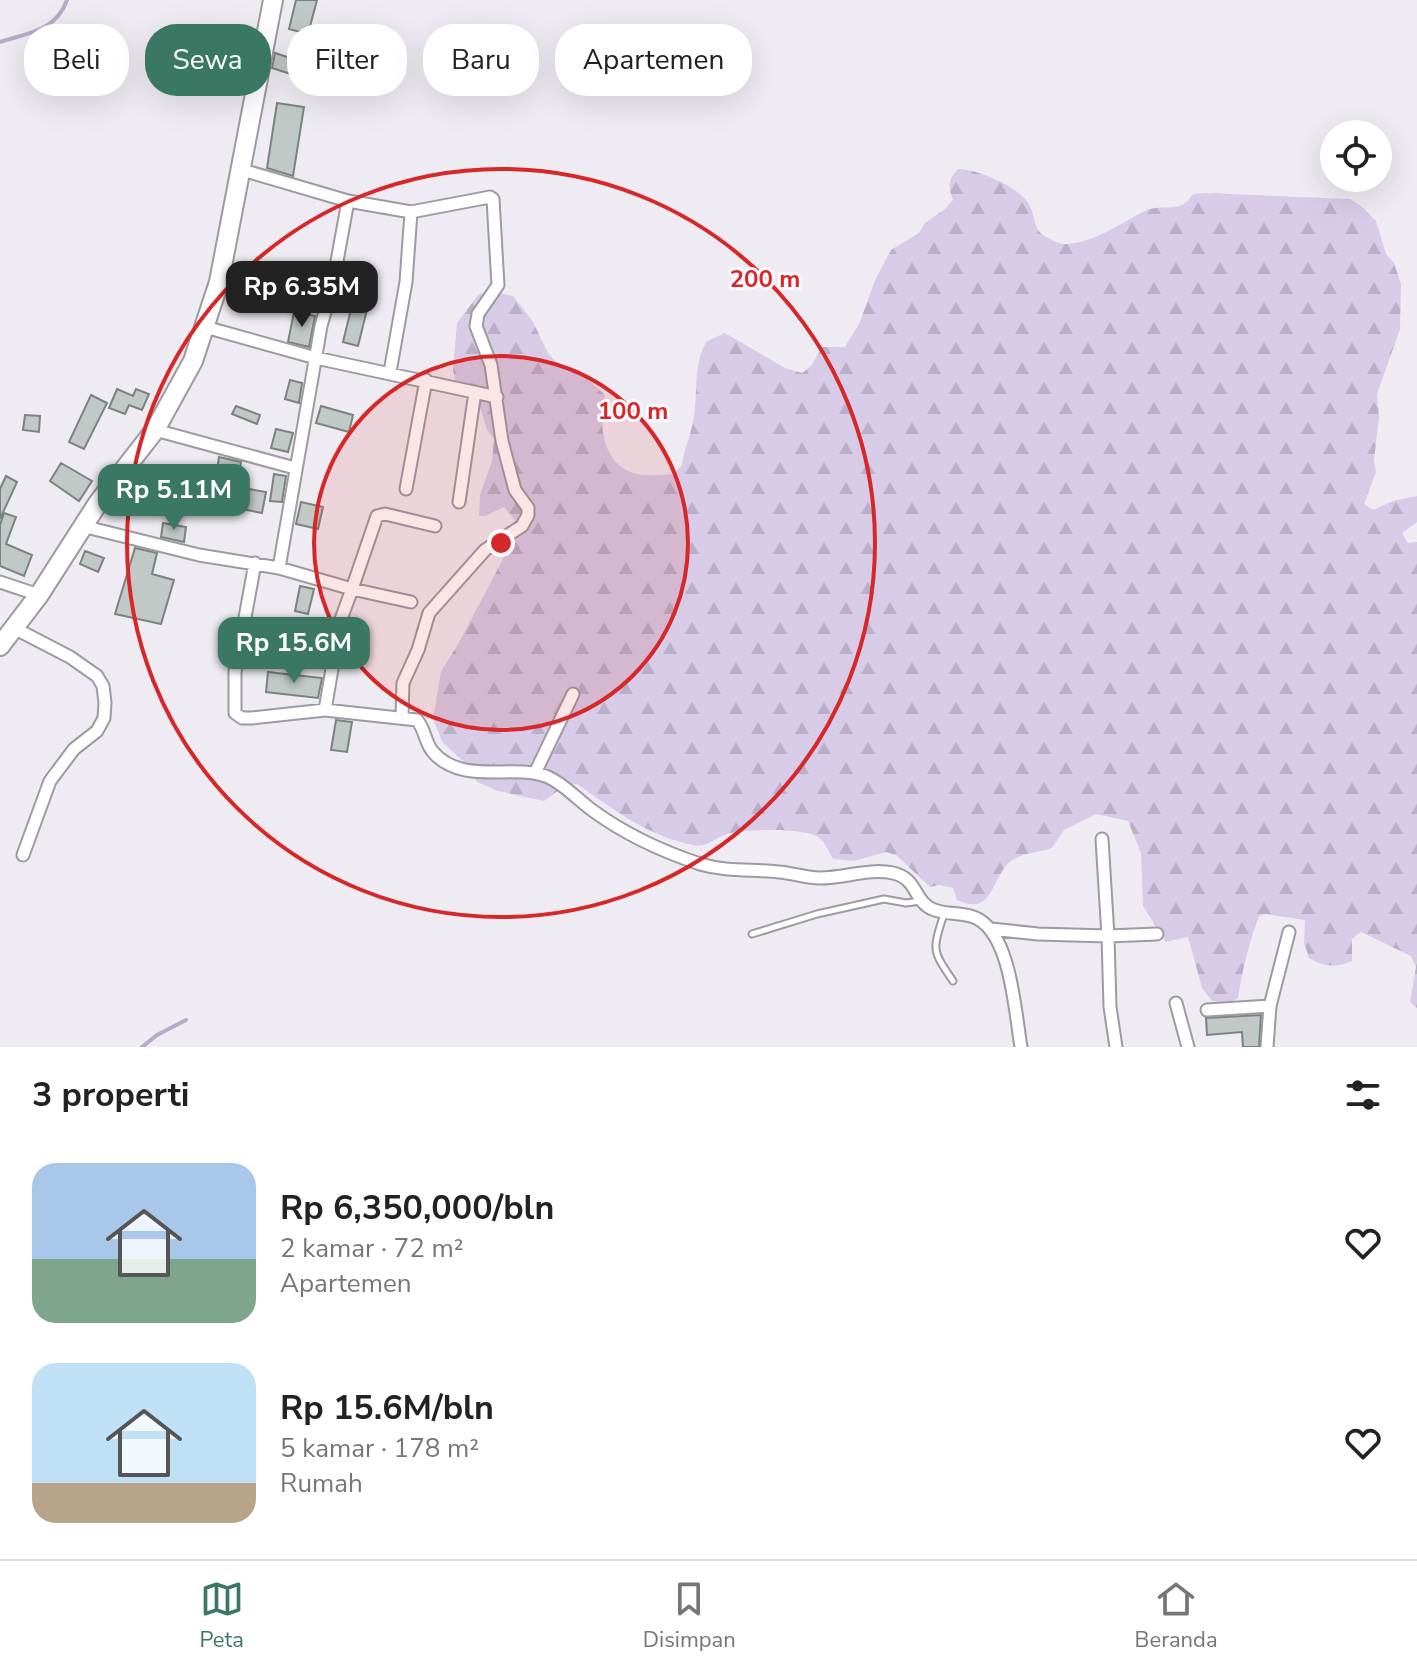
<!DOCTYPE html>
<html lang="id">
<meta charset="utf-8">
<style>
:root{--surface:#fff;--page:#f6f6f6;--text:#222;--muted:#767676;--line:#e0e0e0;--accent:#3b7863}
body{margin:0;font-family:"Nunito Sans",sans-serif;background:var(--page);color:var(--text);height:100vh;display:flex;flex-direction:column;font-size:30px;white-space:nowrap}
*{box-sizing:border-box;margin:0}
p{font-size:26px;color:var(--muted)}
.icon{flex:none;width:44px;height:44px;fill:none;stroke:currentColor;stroke-width:2;stroke-linecap:round;stroke-linejoin:round}
.map{position:relative;height:1047px;overflow:hidden}
.sheet{display:flex;flex-direction:column;background:var(--surface);flex:1}
.sheet>*{flex:none}
.guide{position:absolute;left:24px;top:24px;width:800px;height:72px;display:flex;gap:16px}
.controls{position:absolute;left:1320px;top:120px;display:grid;gap:16px}
.controls a{display:grid;place-items:center;width:72px;height:72px;border-radius:50%;background:var(--surface);box-shadow:0 8px 32px #0002;font-size:40px}
.price{position:absolute;translate:-50% -68px;padding:0 18px;border-radius:16px;background:var(--accent);color:#fff;font-size:26px;line-height:52px;filter:drop-shadow(0 2px 4px #0008)}
.price::after{content:'';position:absolute;left:50%;top:48px;width:24px;height:18px;margin-left:-12px;background:inherit;clip-path:polygon(0 0,100% 0,50% 100%)}
.price.current{background:#222;color:#fff}
ul{padding:0;list-style:none}
li{display:flex;align-items:center;gap:24px;height:200px;padding:0 32px}
li span{display:grid;place-items:center;flex:none;width:224px;height:160px;border-radius:24px;color:#555}
li>.icon{margin-inline-start:auto}
span .icon{width:96px;height:96px;fill:#fffc;stroke-width:1}
li b{font-size:34px}
h2{display:flex;justify-content:space-between;align-items:center;height:96px;padding:0 32px;font-size:34px}
.chip{padding:0 28px;border-radius:32px;background:var(--surface);box-shadow:0 8px 32px #0002;font-size:28px;line-height:72px}
.chip.current{background:var(--accent);color:#fff}
.tabs{display:flex;justify-content:space-around;align-items:center;height:112px;border-top:2px solid var(--line);background:var(--surface);font-size:22px;color:var(--muted)}
.tabs a{display:grid;justify-items:center;gap:4px}
.tabs .current{color:var(--accent)}
.map>svg:first-child{display:block}
</style>
<div class="map">
<svg width="1417" height="1047" viewBox="0 0 1417 1047">
<defs>
<pattern id="forest-firs" width="22" height="20" patternUnits="userSpaceOnUse" patternTransform="scale(2)"><rect width="22" height="20" fill="#d7cbe7"/><path d="M5 1l3.5 6h-7zM16 11l3.5 6h-7z" fill="#b9afc7"/></pattern>
</defs>
<rect width="100%" height="100%" fill="#efebf3"/>
<!-- forest -->
<path fill="url(#forest-firs)" d="M 958,169 C 976,169 1018,186 1028,203 C 1037,216 1031,230 1048,238 C 1054,241 1059,244 1065,244 C 1092,244 1121,223 1145,211 C 1164,202 1179,216 1193,194 L 1205,193 L 1350,199 L 1360,205 L 1376,221 L 1386,254 L 1394,263 L 1401,284 L 1400,329 L 1377,394 L 1379,417 L 1374,460 L 1376,472 L 1364,504 L 1373,510 L 1393,501 L 1417,496 L 1417,522 L 1402,533 L 1408,543 L 1417,542 L 1417,1008 L 1410,1002 L 1416,967 L 1411,956 L 1361,932 L 1352,939 L 1352,961 C 1336,968 1323,967 1309,958 L 1304,943 L 1305,920 L 1265,914 L 1259,916 C 1249,943 1242,970 1238,998 L 1229,1003 L 1212,1001 L 1202,988 L 1188,937 L 1166,942 L 1143,906 L 1141,853 L 1128,821 L 1096,814 L 1064,830 L 1052,848 C 1038,853 1022,852 1010,862 C 990,879 994,917 957,900 L 953,888 L 939,885 L 930,887 L 896,855 L 886,852 L 854,861 L 833,859 C 828,851 824,838 814,835 C 797,828 744,829 727,834 C 714,838 708,848 693,845 C 649,837 613,809 577,784 L 566,785 L 544,801 L 498,791 L 477,782 L 464,762 L 443,743 L 433,719 L 441,671 L 457,646 L 502,561 L 508,545 L 506,534 L 515,520 L 504,507 L 485,516 L 479,516 L 480,495 L 492,461 L 494,439 L 487,430 L 480,407 L 474,398 L 457,386 L 453,370 L 457,323 L 479,294 L 494,292 L 513,296 L 533,322 L 548,353 L 556,362 L 579,371 L 605,395 C 599,421 601,458 628,471 C 639,477 660,475 673,474 L 682,465 C 684,448 692,433 694,416 C 698,391 693,363 707,341 L 725,333 L 785,368 L 802,373 L 811,366 L 822,347 L 845,347 L 860,322 L 875,280 L 891,250 L 919,233 L 925,223 L 945,209 L 953,200 C 948,187 948,179 958,169 Z"/>
<g fill="none" stroke-linecap="round" stroke-linejoin="round">
<!-- stream -->
<path stroke="#b7abc8" stroke-width="4" d="M 0,42 C 28,33 56,31 67,0
M 142,1047 L 157,1035 L 186,1020"/>
</g>
<!-- building -->
<path fill="#c0c9c5" stroke="#7b8380" stroke-width="2" d="M 296,0 L 317,0 L 308,34 L 289,29 Z
M 275,53 L 302,62 L 297,76 L 272,68 Z
M 277,103 L 304,107 L 293,176 L 267,168 Z
M 354,268 L 376,273 L 358,346 L 343,342 L 351,309 L 345,307 Z
M 294,312 L 315,316 L 309,347 L 288,342 Z
M 290,380 L 302,383 L 299,403 L 285,399 Z
M 117,389 L 133,396 L 136,389 L 149,394 L 142,410 L 129,405 L 125,414 L 109,408 Z
M 91,395 L 107,403 L 84,449 L 69,442 Z
M 236,406 L 260,415 L 257,424 L 232,414 Z
M 321,406 L 353,415 L 349,432 L 316,423 Z
M 25,415 L 40,416 L 39,432 L 23,430 Z
M 276,429 L 293,433 L 288,452 L 271,448 Z
M 219,457 L 241,462 L 237,487 L 266,492 L 262,513 L 190,499 L 194,479 L 215,483 Z
M 61,463 L 92,481 L 79,501 L 50,481 Z
M 274,474 L 286,476 L 282,502 L 270,501 Z
M 6,476 L 17,482 L 0,519 L 0,489 Z
M 301,502 L 323,507 L 318,529 L 296,524 Z
M 4,513 L 16,517 L 6,544 L 32,555 L 24,576 L 0,566 L 0,525 Z
M 163,523 L 186,527 L 184,542 L 161,537 Z
M 135,548 L 157,553 L 152,574 L 174,580 L 161,624 L 115,614 Z
M 85,551 L 104,558 L 98,572 L 80,564 Z
M 300,586 L 314,589 L 308,614 L 295,611 Z
M 268,672 L 322,678 L 318,698 L 266,692 Z
M 336,720 L 352,722 L 347,752 L 331,750 Z
M 1261,1015 L 1259,1047 L 1243,1047 L 1242,1032 L 1207,1035 L 1206,1018 Z"/>
<g fill="none" stroke-linecap="round" stroke-linejoin="round">
<defs>
<path id="service" d="M 944,914 C 932,951 932,950 953,981
M 752,934 L 817,914 L 884,899 L 906,903 L 921,901"/>
<path id="minor" d="M 239,169 L 348,201 L 333,283 L 321,326 L 279,568
M 348,201 L 411,212 L 406,282 L 390,372
M 205,327 L 316,358 L 497,397
M 155,430 L 295,468
M 406,489 L 426,380
M 459,502 L 475,392
M 82,526 L 199,555 L 279,568 L 352,589 L 340,622 L 325,710 L 417,720 C 425,729 425,743 433,752 C 462,786 514,763 548,777 C 564,784 578,800 592,810 C 623,833 664,852 700,864 C 727,872 752,869 779,872 C 793,873 806,878 820,878 C 845,878 869,868 893,873 C 917,878 914,901 932,909 C 947,916 964,911 978,919 C 1011,937 1015,1012 1021,1047
M 255,563 L 235,672 L 235,713 L 242,718 L 252,718 L 325,710
M 0,582 L 39,595
M 411,602 L 352,589 L 377,516 L 385,514 L 435,526
M 14,628 L 70,657 L 97,676 L 103,686 L 105,703 L 104,718 L 97,731 L 74,749 L 50,781 L 23,855
M 402,716 L 403,683 L 418,650 L 429,613 L 485,550 L 522,526 L 528,515 L 528,508 L 515,490 L 502,441 L 491,365 L 476,326 L 478,314 L 498,285 L 493,199 L 490,197 L 411,212
M 535,773 L 573,694
M 1102,839 L 1108,936 L 1157,934
M 991,929 L 1038,934 L 1108,936 L 1110,1007 L 1116,1047
M 1176,1003 L 1188,1047
M 1207,1010 L 1270,1006
M 1267,1047 L 1270,1006 L 1289,932"/>
<path id="primary" d="M 0,646 L 39,595 L 98,503 L 155,430 L 193,361 L 219,282 L 273,0"/>
</defs>
<!-- service casing -->
<use href="#service" stroke="#9d9aa1" stroke-width="9"/>
<!-- minor casing -->
<use href="#minor" stroke="#9d9aa1" stroke-width="15"/>
<!-- primary casing -->
<use href="#primary" stroke="#9d9aa1" stroke-width="22"/>
<!-- service -->
<use href="#service" stroke="#fff" stroke-width="5"/>
<!-- minor -->
<use href="#minor" stroke="#fff" stroke-width="11"/>
<!-- primary -->
<use href="#primary" stroke="#fff" stroke-width="18"/>
</g>
<!-- distance rings -->
<circle cx="501" cy="543" r="187" fill="#d62828" fill-opacity=".12"/>
<g fill="none" stroke="#d62828" stroke-width="4">
<circle cx="501" cy="543" r="187"/>
<circle cx="501" cy="543" r="374"/>
</g>
<circle cx="501" cy="543" r="12" fill="#d62828" stroke="#fbf9fe" stroke-width="4"/>
<g font-size="24" text-anchor="middle" font-weight="bold" fill="#d62828" stroke="#fbf9fe" stroke-width="6" stroke-linejoin="round" paint-order="stroke">
<text x="765" y="287">200 m</text>
<text x="633" y="419">100 m</text>
</g>
</svg>
<div class="controls">
<a><svg class="icon" aria-label="locate" viewBox="0 0 24 24"><circle cx="12" cy="12" r="6"/><path d="M12 2v4M12 18v4M2 12h4M18 12h4"/></svg></a>
</div>
<b class="price current" style="left:302px;top:329px">Rp 6.35M</b>
<b class="price" style="left:174px;top:532px">Rp 5.11M</b>
<b class="price" style="left:294px;top:685px">Rp 15.6M</b>
<div class="guide">
<a class="chip">Beli</a>
<a class="chip current">Sewa</a>
<a class="chip">Filter</a>
<a class="chip">Baru</a>
<a class="chip">Apartemen</a>
</div>
</div>
<section class="sheet">
<h2>3 properti<svg class="icon" aria-label="filters" viewBox="0 0 24 24"><path d="M4 7h16M4 17h16"/><circle cx="9" cy="7" r="2"/><circle cx="15" cy="17" r="2"/></svg></h2>
<ul>
<li><span style="background:linear-gradient(#a9c7e8 60%,#7fa58c 0)"><svg class="icon" aria-label="home" viewBox="0 0 24 24"><path d="M3 11l9-7 9 7M6 9v11h12V9"/></svg></span><div><b>Rp 6,350,000/bln</b><p>2 kamar · 72 m²</p><p>Apartemen</p></div><svg class="icon" aria-label="heart" viewBox="0 0 24 24"><path d="M12 20l-8-8c-3-5 5-10 8-4 3-6 11-1 8 4z"/></svg></li>
<li><span style="background:linear-gradient(#bfe0f5 75%,#b9a48a 0)"><svg class="icon" aria-label="home" viewBox="0 0 24 24"><path d="M3 11l9-7 9 7M6 9v11h12V9"/></svg></span><div><b>Rp 15.6M/bln</b><p>5 kamar · 178 m²</p><p>Rumah</p></div><svg class="icon" aria-label="heart" viewBox="0 0 24 24"><path d="M12 20l-8-8c-3-5 5-10 8-4 3-6 11-1 8 4z"/></svg></li>
</ul>
</section>
<nav class="tabs">
<a class="current"><svg class="icon" aria-label="map" viewBox="0 0 24 24"><path d="M3 6l6-2 6 2 6-2v14l-6 2-6-2-6 2zM9 4v14M15 6v14"/></svg>Peta</a>
<a><svg class="icon" aria-label="saved" viewBox="0 0 24 24"><path d="M7 4h10v16l-5-4-5 4z"/></svg>Disimpan</a>
<a><svg class="icon" aria-label="home" viewBox="0 0 24 24"><path d="M3 11l9-7 9 7M6 9v11h12V9"/></svg>Beranda</a>
</nav>
